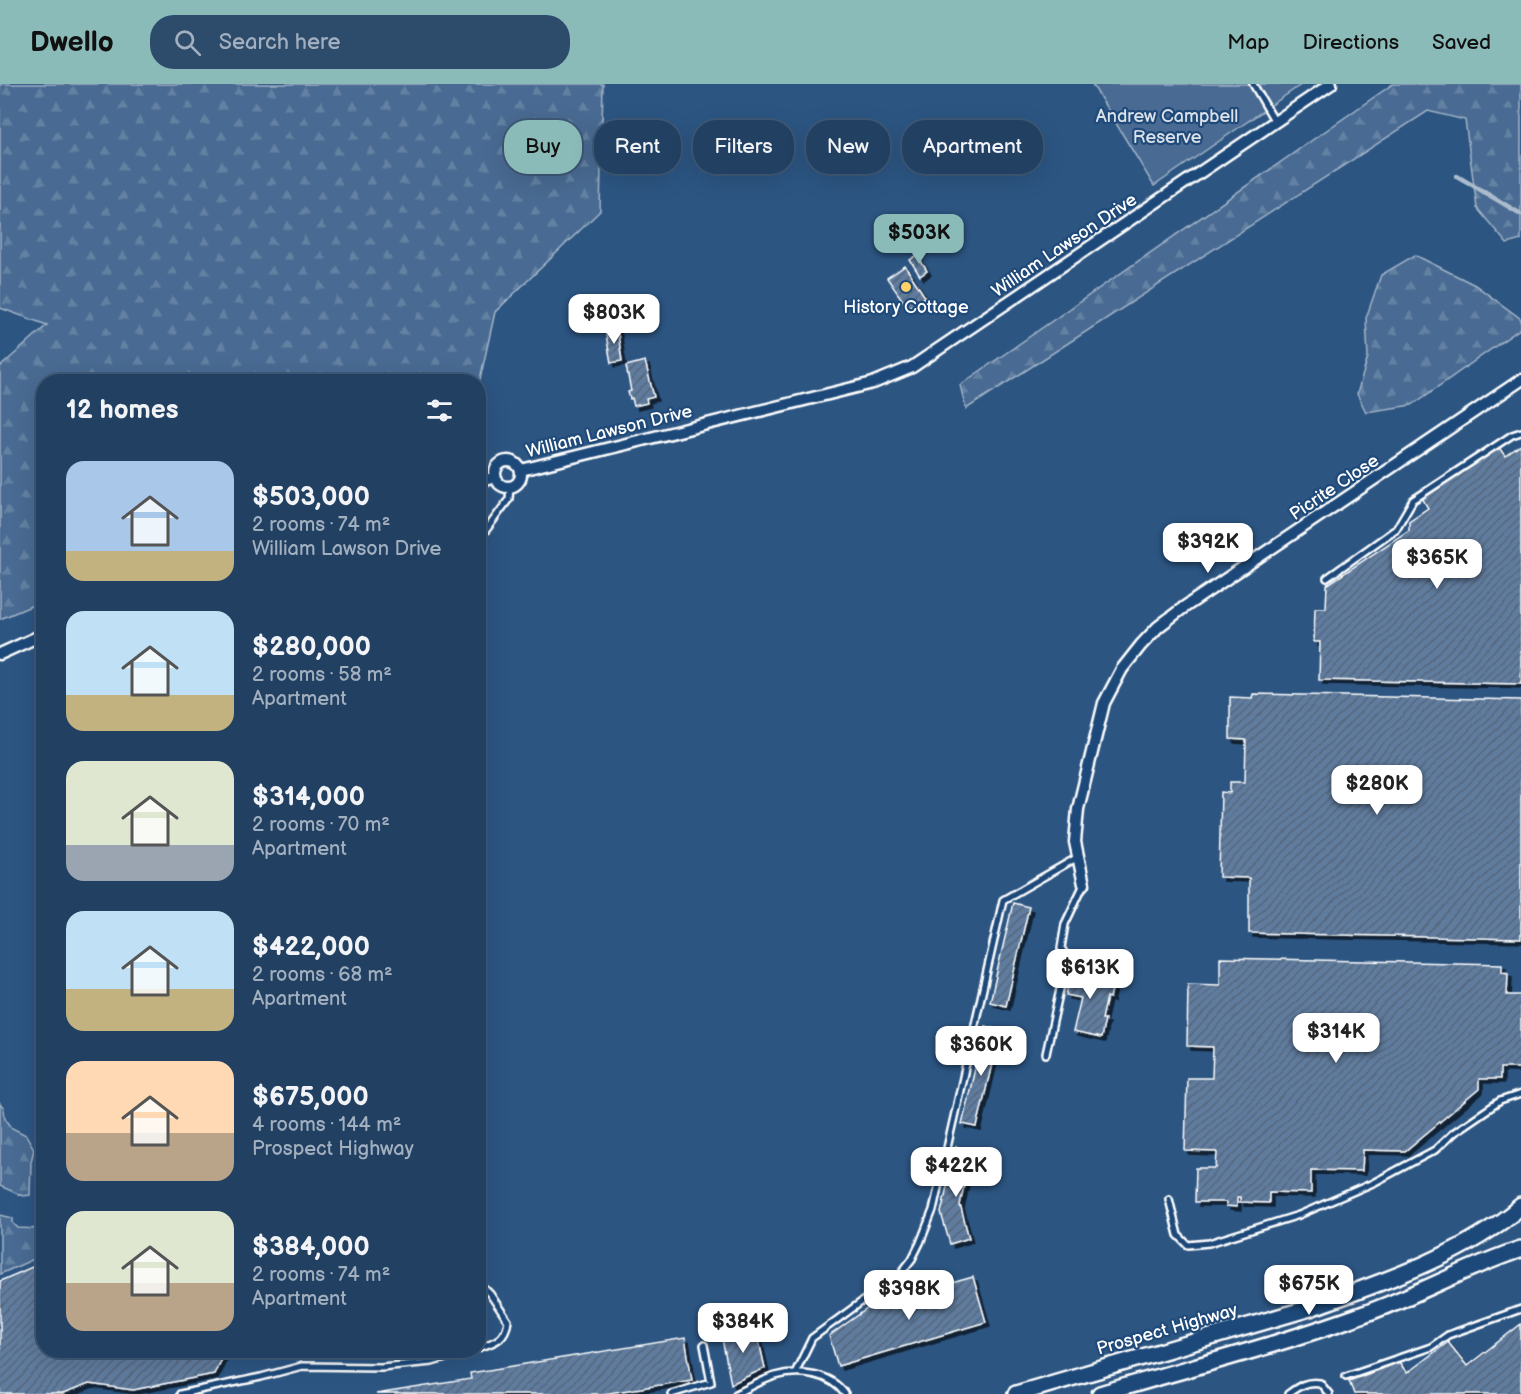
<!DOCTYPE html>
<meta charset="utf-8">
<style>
:root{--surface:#214062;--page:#2d4b6b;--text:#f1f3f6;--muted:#a2afbe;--line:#3e5977;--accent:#8bbbb9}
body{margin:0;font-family:"Balsamiq Sans",sans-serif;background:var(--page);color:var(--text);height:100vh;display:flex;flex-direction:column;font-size:22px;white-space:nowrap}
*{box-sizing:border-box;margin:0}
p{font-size:20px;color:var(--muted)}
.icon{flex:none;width:33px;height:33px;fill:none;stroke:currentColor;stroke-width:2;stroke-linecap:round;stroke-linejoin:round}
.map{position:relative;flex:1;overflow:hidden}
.sheet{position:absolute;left:36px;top:290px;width:450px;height:984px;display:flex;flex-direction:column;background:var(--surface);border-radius:24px;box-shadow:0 6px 24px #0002,0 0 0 2px var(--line)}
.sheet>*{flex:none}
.top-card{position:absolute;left:504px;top:36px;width:570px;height:54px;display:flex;gap:12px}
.price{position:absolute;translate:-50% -51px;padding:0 14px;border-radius:12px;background:#fff;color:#222;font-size:20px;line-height:39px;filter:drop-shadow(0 2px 3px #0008)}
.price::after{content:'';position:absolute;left:50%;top:36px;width:18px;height:14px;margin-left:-9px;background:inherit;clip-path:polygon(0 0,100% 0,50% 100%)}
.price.selected{background:var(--accent);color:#111}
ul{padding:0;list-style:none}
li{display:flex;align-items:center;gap:18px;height:150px;padding:0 30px}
li span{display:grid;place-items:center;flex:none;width:168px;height:120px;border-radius:18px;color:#555}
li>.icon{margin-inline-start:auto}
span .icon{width:72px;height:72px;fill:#fffc;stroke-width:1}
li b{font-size:26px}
h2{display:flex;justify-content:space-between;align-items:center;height:72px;padding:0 30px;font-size:26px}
.chip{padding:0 21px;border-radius:24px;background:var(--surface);box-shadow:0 6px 24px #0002,0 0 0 2px var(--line);font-size:21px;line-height:54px}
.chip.selected{background:var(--accent);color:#111}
header{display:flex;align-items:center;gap:36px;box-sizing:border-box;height:84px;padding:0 30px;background:var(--accent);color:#111}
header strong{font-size:28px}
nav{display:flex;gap:33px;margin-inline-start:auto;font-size:21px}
.search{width:420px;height:54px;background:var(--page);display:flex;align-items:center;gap:15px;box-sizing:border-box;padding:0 21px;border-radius:24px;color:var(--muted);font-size:22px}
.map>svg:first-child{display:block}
</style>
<header>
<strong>Dwello</strong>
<div class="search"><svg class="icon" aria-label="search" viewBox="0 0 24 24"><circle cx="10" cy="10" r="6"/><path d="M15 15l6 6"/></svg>Search here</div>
<nav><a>Map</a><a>Directions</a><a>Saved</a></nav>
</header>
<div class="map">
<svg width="1521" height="1310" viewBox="0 0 1521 1310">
<defs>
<pattern id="forest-firs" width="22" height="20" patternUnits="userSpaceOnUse" patternTransform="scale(1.5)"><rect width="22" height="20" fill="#486b92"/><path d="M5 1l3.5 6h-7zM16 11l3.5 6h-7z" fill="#6381a2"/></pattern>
<pattern id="building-hatch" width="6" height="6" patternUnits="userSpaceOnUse" patternTransform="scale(1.5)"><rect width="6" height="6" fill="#5e7c9f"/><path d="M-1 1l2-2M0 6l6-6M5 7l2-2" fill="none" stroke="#56667a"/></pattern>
<filter id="shadow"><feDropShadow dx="4" dy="4" stdDeviation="0" flood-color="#0009"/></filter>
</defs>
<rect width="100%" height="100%" fill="#2c5582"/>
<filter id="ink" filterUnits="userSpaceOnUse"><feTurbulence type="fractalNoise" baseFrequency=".0167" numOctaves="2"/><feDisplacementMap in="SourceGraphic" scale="12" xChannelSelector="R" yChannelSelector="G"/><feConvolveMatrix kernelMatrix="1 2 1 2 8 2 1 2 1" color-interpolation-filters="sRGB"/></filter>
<g filter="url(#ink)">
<!-- forest -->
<path fill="url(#forest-firs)" stroke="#a4b5c8" stroke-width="1.5" d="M 0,0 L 603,0 L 600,127 L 495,228 L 479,300 L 478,297 L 44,297 L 43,517 L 0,535 L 0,283 L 47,241 L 0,224 Z
M 1393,0 L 1521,0 L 1521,156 L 1507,160 L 1477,124 L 1465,36 L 1428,27 L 966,325 L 960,301 Z
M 1415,171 L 1475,201 L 1521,235 L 1521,244 L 1412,321 L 1366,328 L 1357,310 L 1368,273 L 1366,234 L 1381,191 Z
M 0,1020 L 4,1025 L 5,1034 L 12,1044 L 26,1051 L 34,1065 L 31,1078 L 30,1111 L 23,1112 L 0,1102 Z
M 0,1131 L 13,1134 L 13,1139 L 18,1144 L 41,1145 L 43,1149 L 41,1156 L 43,1158 L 43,1173 L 34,1175 L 0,1190 Z"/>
<!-- park -->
<path fill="#486b92" stroke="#a4b5c8" stroke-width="1.5" d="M 1092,0 L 1302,0 L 1154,102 Z"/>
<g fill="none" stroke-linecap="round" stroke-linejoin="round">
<!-- stream -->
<path stroke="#acbcce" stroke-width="4.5" d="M 1457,92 L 1521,130"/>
</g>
<!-- building -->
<path fill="url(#building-hatch)" stroke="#fff" stroke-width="1.5" filter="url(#shadow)" d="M 917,171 L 927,187 L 920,192 L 910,176 Z
M 905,182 L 925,213 L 908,224 L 887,194 Z
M 617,243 L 622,277 L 611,279 L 605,245 Z
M 645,277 L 654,313 L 646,315 L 647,319 L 634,322 L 632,314 L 630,315 L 628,308 L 631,307 L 626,282 Z
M 1521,361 L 1521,600 L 1319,596 L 1320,558 L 1314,558 L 1315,524 L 1326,524 L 1327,501 L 1409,446 L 1409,437 L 1428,424 L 1422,414 L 1498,362 L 1505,372 Z
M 1253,610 L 1521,616 L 1521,855 L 1249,849 L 1249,794 L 1219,793 L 1221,708 L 1230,709 L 1230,698 L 1245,698 L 1246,656 L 1230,655 L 1230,613 L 1252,614 Z
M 1013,819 L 1029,823 L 1006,922 L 990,918 Z
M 1220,874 L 1502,880 L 1502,888 L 1508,889 L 1507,911 L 1521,911 L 1521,984 L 1500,984 L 1500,995 L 1479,995 L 1479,1005 L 1405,1067 L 1363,1066 L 1362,1087 L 1311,1086 L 1311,1109 L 1269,1108 L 1269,1119 L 1240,1118 L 1240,1113 L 1237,1113 L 1237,1123 L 1226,1122 L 1226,1118 L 1195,1118 L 1196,1084 L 1216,1084 L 1217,1068 L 1185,1067 L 1187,994 L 1212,994 L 1213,963 L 1187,962 L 1188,900 L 1220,901 Z
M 1072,884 L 1115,894 L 1110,914 L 1107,913 L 1102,935 L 1105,935 L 1101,954 L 1073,948 L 1081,914 L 1066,911 Z
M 985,942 L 1000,946 L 977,1043 L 962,1040 Z
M 956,1063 L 971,1067 L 960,1121 L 969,1154 L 950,1160 L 941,1129 Z
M 44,1178 L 44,1266 L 219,1266 L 222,1272 L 214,1290 L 133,1306 L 89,1300 L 63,1310 L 0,1310 L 0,1197 Z
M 973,1193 L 986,1238 L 838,1282 L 829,1252 L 871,1222 Z
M 1521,1240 L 1521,1310 L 1354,1310 L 1349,1297 L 1399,1278 L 1407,1289 L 1448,1258 L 1467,1282 Z
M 756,1244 L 765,1284 L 731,1300 L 721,1250 Z
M 685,1254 L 692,1296 L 603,1310 L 376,1310 L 471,1295 L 470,1289 Z"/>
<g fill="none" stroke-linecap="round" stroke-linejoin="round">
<defs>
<path id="lane" d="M 1253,0 L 1275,38
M 478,457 L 509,415 L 510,403
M 1327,494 L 1396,445 L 1413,416 L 1512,351 L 1521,348
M 1067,873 L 1116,885
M 1046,970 L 1067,873 L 1061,864 L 1065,840 L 1084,800
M 1169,1115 L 1178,1151 L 1188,1161 L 1209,1159 L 1299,1131 L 1373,1099 L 1435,1066 L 1453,1049 L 1500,1017 L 1521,1010
M 478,1198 L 490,1210 L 508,1237 C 505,1256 495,1258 478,1264
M 795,1289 L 812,1254 L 901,1189 L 912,1175 L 920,1159 L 933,1126 L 1003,816 L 1078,773
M 1346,1292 L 1431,1263 L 1448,1251 L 1521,1225
M 180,1310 L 261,1293 L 302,1282 L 381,1283 L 432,1278 L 473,1266
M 671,1310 L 711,1298 L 704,1261
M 736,1310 C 749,1304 762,1296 775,1292 C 799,1285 830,1289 845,1310
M 1288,1310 C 1299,1302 1306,1297 1320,1299 L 1329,1310"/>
<path id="street" d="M495 390a13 13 0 1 1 26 0a13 13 0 1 1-26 0Z
M 521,386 L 873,299 L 912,283 L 1331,0
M 478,398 L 495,393
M 0,570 L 44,550
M 1084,800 L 1075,758 L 1078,725 L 1104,619 L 1122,585 L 1141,561 L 1158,543 L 1183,524 L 1521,296"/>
<path id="secondary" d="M 1016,1310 L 1310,1224 C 1380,1199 1465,1171 1521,1122
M 1100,1310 C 1187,1284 1276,1262 1361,1231 C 1416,1212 1466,1183 1521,1165"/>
</defs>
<!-- lane casing -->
<use href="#lane" stroke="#fff" stroke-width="10"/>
<!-- street casing -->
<use href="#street" stroke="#fff" stroke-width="15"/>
<!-- secondary casing -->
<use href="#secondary" stroke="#fff" stroke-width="20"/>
<!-- lane -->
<use href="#lane" stroke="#1f4a7a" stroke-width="5"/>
<!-- street -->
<use href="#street" stroke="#1f4a7a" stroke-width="10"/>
<!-- secondary -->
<use href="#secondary" stroke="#1f4a7a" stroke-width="15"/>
</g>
</g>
<!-- markers -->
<circle fill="#ffd166" stroke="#1f4a7a" stroke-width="2" cx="906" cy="203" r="6"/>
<g text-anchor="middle" stroke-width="4.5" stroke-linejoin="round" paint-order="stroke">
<!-- park labels -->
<g font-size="18" fill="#dae1e9" stroke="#1f4a7a">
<text x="1167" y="38">Andrew Campbell<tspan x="1167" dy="21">Reserve</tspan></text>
</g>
<!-- street labels -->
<g font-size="18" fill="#fff" stroke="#1f4a7a">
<text transform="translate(1064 161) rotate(-34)" y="6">William Lawson Drive</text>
<text transform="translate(609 347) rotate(-14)" y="6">William Lawson Drive</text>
<text transform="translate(1334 403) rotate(-34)" y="6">Picrite Close</text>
<text transform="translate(1167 1245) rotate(-16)" y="6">Prospect Highway</text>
</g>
<!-- poi labels -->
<g font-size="18" fill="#fff" stroke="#1f4a7a">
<text x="906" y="229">History Cottage</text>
</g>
</g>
</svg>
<b class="price selected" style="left:919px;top:181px">$503K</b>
<b class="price" style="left:614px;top:261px">$803K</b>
<b class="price" style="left:1208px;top:490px">$392K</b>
<b class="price" style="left:1437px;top:506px">$365K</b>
<b class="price" style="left:1377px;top:732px">$280K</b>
<b class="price" style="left:1090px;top:916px">$613K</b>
<b class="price" style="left:1336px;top:980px">$314K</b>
<b class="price" style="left:981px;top:993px">$360K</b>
<b class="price" style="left:956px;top:1114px">$422K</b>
<b class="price" style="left:1309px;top:1232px">$675K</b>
<b class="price" style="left:909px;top:1237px">$398K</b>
<b class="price" style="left:743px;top:1270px">$384K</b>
<div class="top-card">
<a class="chip selected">Buy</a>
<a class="chip">Rent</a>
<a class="chip">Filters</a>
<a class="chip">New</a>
<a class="chip">Apartment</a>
</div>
<section class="sheet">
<h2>12 homes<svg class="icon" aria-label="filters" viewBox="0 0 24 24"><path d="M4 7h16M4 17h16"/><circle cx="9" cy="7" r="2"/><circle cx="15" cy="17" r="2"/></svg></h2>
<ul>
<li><span style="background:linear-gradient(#a9c7e8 75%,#c2b280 0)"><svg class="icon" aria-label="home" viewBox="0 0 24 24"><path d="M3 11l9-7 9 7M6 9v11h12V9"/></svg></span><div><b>$503,000</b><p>2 rooms · 74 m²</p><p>William Lawson Drive</p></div></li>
<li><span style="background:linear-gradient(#bfe0f5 70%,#c2b280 0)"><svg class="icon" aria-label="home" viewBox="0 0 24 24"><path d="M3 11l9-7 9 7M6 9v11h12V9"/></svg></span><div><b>$280,000</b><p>2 rooms · 58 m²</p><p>Apartment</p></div></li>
<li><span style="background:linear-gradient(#dfe7d0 70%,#9aa5b1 0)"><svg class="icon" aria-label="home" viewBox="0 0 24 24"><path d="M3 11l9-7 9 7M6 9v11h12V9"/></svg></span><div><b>$314,000</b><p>2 rooms · 70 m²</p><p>Apartment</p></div></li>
<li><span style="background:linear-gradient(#bfe0f5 65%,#c2b280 0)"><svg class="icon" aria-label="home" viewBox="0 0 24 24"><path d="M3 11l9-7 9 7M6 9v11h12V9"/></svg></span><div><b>$422,000</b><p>2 rooms · 68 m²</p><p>Apartment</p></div></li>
<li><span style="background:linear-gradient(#ffd9b3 60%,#b9a48a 0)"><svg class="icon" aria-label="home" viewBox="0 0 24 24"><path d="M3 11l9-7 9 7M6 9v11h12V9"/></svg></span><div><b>$675,000</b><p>4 rooms · 144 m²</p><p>Prospect Highway</p></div></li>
<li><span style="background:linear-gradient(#dfe7d0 60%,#b9a48a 0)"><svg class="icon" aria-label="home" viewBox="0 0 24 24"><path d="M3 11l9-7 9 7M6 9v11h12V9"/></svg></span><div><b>$384,000</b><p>2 rooms · 74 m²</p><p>Apartment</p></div></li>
</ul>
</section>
</div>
